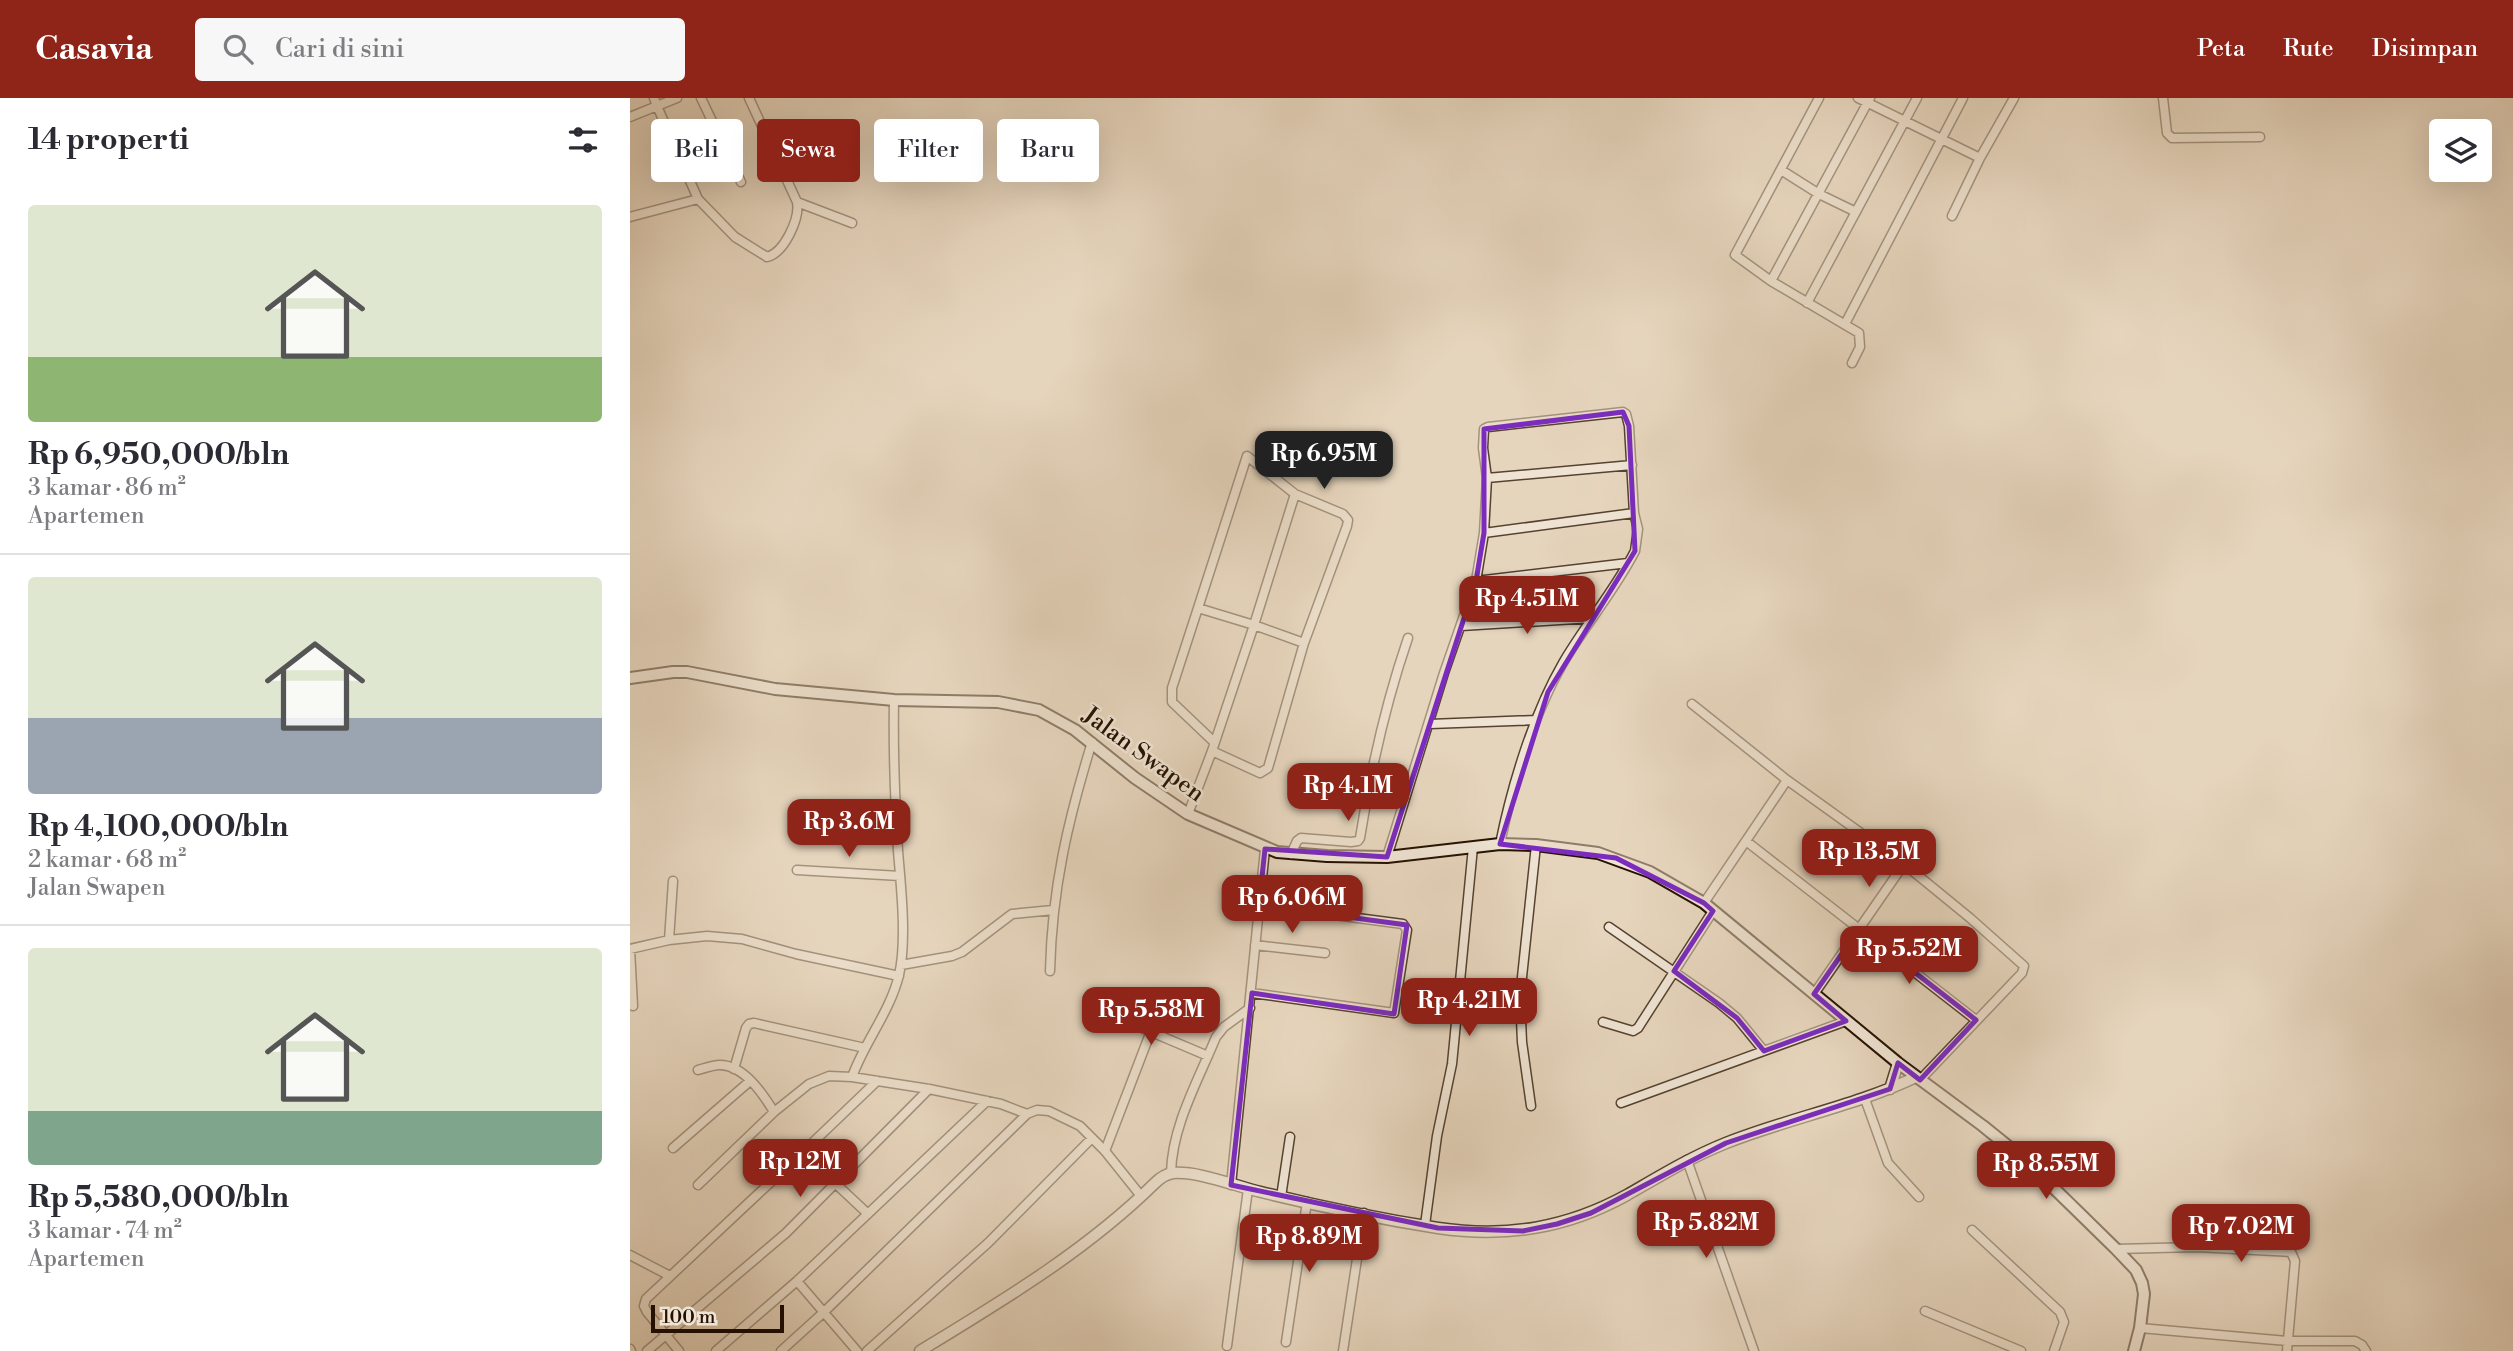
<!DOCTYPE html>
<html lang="id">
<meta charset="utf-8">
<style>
:root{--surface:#fff;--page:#f7f7f7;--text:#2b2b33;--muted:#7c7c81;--line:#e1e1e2;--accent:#8f2418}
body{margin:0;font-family:"Libre Bodoni",serif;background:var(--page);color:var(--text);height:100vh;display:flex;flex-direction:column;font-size:26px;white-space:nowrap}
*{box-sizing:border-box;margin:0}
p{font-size:23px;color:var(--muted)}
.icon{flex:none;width:38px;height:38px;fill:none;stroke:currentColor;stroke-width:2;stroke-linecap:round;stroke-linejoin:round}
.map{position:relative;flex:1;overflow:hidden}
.panel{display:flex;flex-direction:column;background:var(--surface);width:630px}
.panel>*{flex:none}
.banner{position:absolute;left:21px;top:21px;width:665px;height:63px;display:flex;gap:14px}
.buttons{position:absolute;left:1799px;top:21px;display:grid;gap:14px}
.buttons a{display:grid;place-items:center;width:63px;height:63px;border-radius:7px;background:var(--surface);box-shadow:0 7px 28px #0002;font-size:35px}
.scale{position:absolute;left:21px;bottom:18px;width:133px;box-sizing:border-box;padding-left:7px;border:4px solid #261100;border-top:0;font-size:19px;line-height:24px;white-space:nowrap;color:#261100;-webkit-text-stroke:5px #efe4d4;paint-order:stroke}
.price{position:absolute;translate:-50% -60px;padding:0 16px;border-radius:14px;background:var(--accent);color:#fff;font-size:23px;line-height:46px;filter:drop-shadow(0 2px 4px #0008)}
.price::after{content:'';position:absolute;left:50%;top:42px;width:21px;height:16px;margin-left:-10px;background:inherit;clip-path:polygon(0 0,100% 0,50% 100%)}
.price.selected{background:#222;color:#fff}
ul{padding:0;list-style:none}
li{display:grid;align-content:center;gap:14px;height:371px;padding:0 28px}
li+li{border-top:2px solid var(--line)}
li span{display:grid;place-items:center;height:217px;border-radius:7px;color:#555}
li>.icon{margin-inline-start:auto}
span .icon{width:126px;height:126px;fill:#fffc;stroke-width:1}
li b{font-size:30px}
h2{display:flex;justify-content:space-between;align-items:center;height:84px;padding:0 28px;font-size:30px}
.chip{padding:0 24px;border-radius:7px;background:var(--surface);box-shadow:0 7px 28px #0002;font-size:24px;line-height:63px}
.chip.selected{background:var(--accent);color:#fff}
header{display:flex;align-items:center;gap:42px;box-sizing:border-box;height:98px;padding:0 35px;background:var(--accent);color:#fff}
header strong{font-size:33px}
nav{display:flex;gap:38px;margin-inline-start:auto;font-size:24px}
.search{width:490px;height:63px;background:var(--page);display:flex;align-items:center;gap:18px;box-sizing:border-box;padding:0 24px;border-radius:7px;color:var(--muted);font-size:26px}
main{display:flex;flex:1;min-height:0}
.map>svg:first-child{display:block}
</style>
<header>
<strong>Casavia</strong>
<div class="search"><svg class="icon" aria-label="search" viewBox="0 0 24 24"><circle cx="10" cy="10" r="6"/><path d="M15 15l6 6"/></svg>Cari di sini</div>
<nav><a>Peta</a><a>Rute</a><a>Disimpan</a></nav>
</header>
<main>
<section class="panel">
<h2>14 properti<svg class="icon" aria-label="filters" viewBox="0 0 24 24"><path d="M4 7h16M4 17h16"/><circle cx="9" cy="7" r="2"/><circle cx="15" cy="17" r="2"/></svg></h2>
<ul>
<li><span style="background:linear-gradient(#dfe7d0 70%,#8fb573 0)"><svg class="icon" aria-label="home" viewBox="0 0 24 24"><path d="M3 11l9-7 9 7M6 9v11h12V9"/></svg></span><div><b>Rp 6,950,000/bln</b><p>3 kamar · 86 m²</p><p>Apartemen</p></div></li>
<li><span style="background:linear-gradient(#dfe7d0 65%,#9aa5b1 0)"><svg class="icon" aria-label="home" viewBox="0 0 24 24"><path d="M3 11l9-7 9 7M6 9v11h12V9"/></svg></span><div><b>Rp 4,100,000/bln</b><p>2 kamar · 68 m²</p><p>Jalan Swapen</p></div></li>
<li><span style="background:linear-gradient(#dfe7d0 75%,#7fa58c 0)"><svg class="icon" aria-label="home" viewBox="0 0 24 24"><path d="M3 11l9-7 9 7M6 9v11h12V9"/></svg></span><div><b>Rp 5,580,000/bln</b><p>3 kamar · 74 m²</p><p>Apartemen</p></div></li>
</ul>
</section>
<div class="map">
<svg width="1883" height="1253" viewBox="0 0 1883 1253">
<rect width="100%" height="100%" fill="#e6d5bd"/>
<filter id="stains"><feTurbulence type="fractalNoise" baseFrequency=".00286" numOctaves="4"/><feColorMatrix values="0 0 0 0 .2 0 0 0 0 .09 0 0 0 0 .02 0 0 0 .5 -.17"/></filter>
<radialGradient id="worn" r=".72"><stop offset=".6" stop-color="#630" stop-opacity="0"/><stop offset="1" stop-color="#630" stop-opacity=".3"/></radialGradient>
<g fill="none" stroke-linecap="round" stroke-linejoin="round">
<defs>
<path id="minor" d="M 47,0 L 27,8 L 68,101 L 105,139 L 137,159 C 154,155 170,121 167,104
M 71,0 L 111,84
M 119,0 L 167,104 L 222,125
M 1189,0 L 1105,157 L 1141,183 L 1229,235 L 1230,249 L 1222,265
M 1228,0 L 1350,60 L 1322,118
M 1533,0 L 1537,35 L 1542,40 L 1630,39
M 0,19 L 27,8 L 24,0
M 1350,60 L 1384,0
M 1151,72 L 1189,96 L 1226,114
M 0,119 L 68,101
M 1141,183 L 1240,0
M 1177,205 L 1287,0
M 1215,226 L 1333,0
M 857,380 L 1002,367
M 854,435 L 1004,415
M 846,483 L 998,465
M 568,510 L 617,358 L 665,396
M 831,528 L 962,520
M 1062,606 L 1157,682 L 1274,766 L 1340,820 L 1394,868 L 1392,875 L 1290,982
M 800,626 L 906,622
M 584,644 L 542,604 L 542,590 L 568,510 L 624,527 L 665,396 L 713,416 L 718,422 L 717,428 L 674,545 L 638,670 L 630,675 L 582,653 L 624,527 L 674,545
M 558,716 L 582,653
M 1116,743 L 1346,922
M 661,756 L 667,743 L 671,740 L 721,744 L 728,743 L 730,740 C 741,670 755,607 778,540
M 757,759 L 814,575 L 846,483 L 854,435 L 857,380 L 853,350 L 854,331 L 858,329 L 993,314 L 996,316 L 999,328 L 1004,415 L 1008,431 L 1005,453 C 985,492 955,527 933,565 C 903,617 882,687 870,746
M 167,772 L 270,778
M 1074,805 L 1157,682
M 979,829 L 1089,905 L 1107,920 L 1134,953
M 39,842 L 43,783
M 625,847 L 695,855
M 0,851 L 39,842 L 77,838 L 112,841 L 166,856 L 269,878
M 0,851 L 3,908
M 271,867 L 322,858 L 332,854 L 382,816 L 423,812
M 420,873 C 422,790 438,722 462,644
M 622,895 L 764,915 L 777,832 L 773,826 L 629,807
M 1184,896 L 1274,766
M 474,914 L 578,958
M 973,924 L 1003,933 L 1008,930 L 1083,813
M 104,971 L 116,930 L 119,926 L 124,925 L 235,950
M 68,972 C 75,970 83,967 90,967 C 114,967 133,996 144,1014 L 179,986 L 199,978 L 222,979 L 299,991 L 371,1006 L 397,1016 L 407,1012 L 419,1013 L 450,1028 L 475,1053 L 511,1098
M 222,979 C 235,943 260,914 269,877 C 277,842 271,789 268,753 C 265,703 263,653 264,602
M 1235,1001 L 1258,1065 L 1289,1099
M 991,1005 L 1216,923
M 901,1008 L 892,944 L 890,898 L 906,747
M 43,1050 L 120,983
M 475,1053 L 521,933
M 1057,1062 L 1124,1253
M 541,1075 C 542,1028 568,983 586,939 L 594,929 L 620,910
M 68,1087 L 144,1014
M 601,1087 L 635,751
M 651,1099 L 660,1039
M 238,1116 L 205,1085 L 176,1051 L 247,983
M 795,1127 L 807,1038 L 822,966 L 843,749
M 1342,1132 L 1430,1214 L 1434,1224 L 1424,1253
M 1486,1151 L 1567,1149 L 1661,1154 L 1665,1163 L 1657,1253
M 0,1157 L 40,1178
M 167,1183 L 227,1253
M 1295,1213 L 1391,1253
M 1510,1230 L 1657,1243 L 1725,1243 L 1732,1247 L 1736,1253
M 656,1244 L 677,1104
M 597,1248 L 618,1091
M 0,1251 L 1,1253
M 17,1253 L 156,1135 L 299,991
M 49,1253 L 17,1214 L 14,1208 L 16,1201 L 176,1051
M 86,1253 L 167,1183 L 357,1003
M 151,1253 L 194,1214 L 397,1016
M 237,1253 L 358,1145 L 462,1040
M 713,1253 L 734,1115"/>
<path id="tertiary" d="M 1260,991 L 1268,965
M 290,1253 C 372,1203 456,1153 525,1085 C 530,1080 536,1076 543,1075 C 569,1073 605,1088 631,1094 C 688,1108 750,1121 808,1130 C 877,1140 937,1130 997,1097 C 1030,1078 1061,1059 1096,1045 C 1159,1020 1225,1008 1286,979"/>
<path id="secondary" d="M 0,580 L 43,574 L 57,574 L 145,591 L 264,602 L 368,604 L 409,612 L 445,632 L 505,680 L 558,716 L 647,754 L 697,758 L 757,759 L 870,746 L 906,747 L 968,755 L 1020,774 L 1074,805 L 1268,965 L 1353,1028 L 1395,1062 L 1486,1151 L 1506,1172 L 1512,1185 L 1514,1196 L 1510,1230 L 1504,1253"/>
</defs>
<!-- minor casing -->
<use href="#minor" stroke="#56422f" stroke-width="11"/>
<!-- tertiary casing -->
<use href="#tertiary" stroke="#56422f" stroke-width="13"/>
<!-- secondary casing -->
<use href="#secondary" stroke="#261100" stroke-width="14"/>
<!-- minor -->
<use href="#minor" stroke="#efe4d4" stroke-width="8"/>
<!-- tertiary -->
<use href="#tertiary" stroke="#efe4d4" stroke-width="10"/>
<!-- secondary -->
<use href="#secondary" stroke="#efe4d4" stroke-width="10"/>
</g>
<!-- marked area -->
<path d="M0 0H1883V1253H0ZM 993,314 L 999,328 L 1005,453 L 918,594 L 870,746 L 986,760 L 1074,805 L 1083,813 L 1044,873 L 1107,920 L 1134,953 L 1216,923 L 1184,896 L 1229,831 L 1346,922 L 1290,982 L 1268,965 L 1260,991 L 1096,1045 L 961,1115 L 927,1126 L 893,1133 L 808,1130 L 601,1087 L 622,895 L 764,916 L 777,827 L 629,807 L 635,751 L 757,759 L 846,483 L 854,435 L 854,331 Z" fill="#e6d5bd" fill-opacity=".55" fill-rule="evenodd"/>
<path fill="none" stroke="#7b2cbf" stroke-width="5" stroke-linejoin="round" d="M 993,314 L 999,328 L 1005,453 L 918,594 L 870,746 L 986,760 L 1074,805 L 1083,813 L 1044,873 L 1107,920 L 1134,953 L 1216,923 L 1184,896 L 1229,831 L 1346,922 L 1290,982 L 1268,965 L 1260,991 L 1096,1045 L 961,1115 L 927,1126 L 893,1133 L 808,1130 L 601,1087 L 622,895 L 764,916 L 777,827 L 629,807 L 635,751 L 757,759 L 846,483 L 854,435 L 854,331 Z"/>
<g text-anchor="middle" stroke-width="5" stroke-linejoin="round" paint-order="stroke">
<!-- street labels -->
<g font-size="24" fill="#261100" stroke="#efe4d4">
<text transform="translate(514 656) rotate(36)" y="8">Jalan Swapen</text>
</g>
</g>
<rect width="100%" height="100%" filter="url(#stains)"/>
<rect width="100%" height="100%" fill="url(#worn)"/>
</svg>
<div class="buttons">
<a><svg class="icon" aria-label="layers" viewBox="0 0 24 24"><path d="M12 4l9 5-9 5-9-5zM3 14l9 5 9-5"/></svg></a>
</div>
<div class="scale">100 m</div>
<b class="price selected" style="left:694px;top:393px">Rp 6.95M</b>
<b class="price" style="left:897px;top:538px">Rp 4.51M</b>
<b class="price" style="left:718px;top:725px">Rp 4.1M</b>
<b class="price" style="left:219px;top:761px">Rp 3.6M</b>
<b class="price" style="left:1239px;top:791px">Rp 13.5M</b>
<b class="price" style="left:662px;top:837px">Rp 6.06M</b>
<b class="price" style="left:1279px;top:888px">Rp 5.52M</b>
<b class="price" style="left:839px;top:940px">Rp 4.21M</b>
<b class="price" style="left:521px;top:949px">Rp 5.58M</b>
<b class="price" style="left:170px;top:1101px">Rp 12M</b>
<b class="price" style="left:1416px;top:1103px">Rp 8.55M</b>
<b class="price" style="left:1076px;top:1162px">Rp 5.82M</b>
<b class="price" style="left:1611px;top:1166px">Rp 7.02M</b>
<b class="price" style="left:679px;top:1176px">Rp 8.89M</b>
<div class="banner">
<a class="chip">Beli</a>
<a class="chip selected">Sewa</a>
<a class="chip">Filter</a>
<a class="chip">Baru</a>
</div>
</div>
</main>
